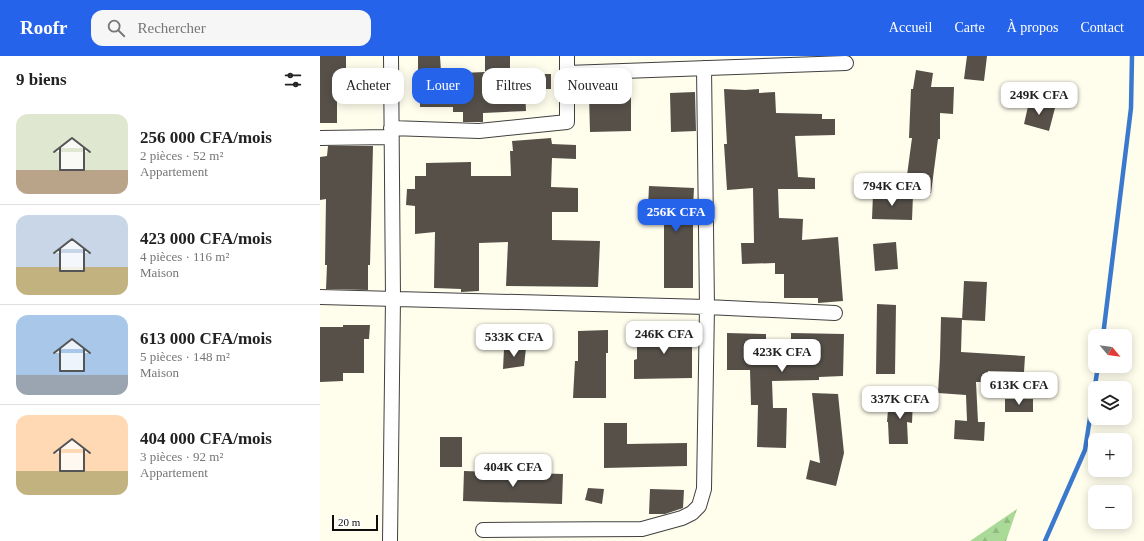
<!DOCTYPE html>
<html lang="fr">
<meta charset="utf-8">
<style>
:root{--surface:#fff;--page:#f6f6f6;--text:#222;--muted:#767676;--line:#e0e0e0;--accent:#2563eb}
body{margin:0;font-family:Georgia,serif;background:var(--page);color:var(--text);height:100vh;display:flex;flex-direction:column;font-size:15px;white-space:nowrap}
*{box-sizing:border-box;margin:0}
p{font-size:13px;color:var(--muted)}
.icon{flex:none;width:22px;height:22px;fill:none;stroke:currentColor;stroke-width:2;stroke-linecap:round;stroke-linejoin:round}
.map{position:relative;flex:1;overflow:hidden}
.panel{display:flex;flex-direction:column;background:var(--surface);width:320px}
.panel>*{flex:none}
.hud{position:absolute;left:12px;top:12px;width:380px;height:36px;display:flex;gap:8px}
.needle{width:26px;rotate:119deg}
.tools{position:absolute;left:768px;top:273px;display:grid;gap:8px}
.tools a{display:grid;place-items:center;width:44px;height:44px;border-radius:8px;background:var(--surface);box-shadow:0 2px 10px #0003;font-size:20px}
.scale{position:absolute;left:12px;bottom:10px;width:46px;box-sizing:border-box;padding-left:4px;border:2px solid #0d0d0d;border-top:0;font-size:11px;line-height:14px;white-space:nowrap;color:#0d0d0d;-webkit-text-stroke:3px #fff;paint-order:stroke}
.price{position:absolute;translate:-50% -34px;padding:0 9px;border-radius:8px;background:#fff;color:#222;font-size:13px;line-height:26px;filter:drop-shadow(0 1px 2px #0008)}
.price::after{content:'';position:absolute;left:50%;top:24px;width:12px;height:9px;margin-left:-6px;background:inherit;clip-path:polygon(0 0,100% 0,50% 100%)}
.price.current{background:var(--accent);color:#fff}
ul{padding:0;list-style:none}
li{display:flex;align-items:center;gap:12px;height:100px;padding:0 16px}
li+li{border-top:1px solid var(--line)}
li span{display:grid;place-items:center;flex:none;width:112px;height:80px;border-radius:12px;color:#555}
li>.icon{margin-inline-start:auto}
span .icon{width:48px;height:48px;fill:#fffc;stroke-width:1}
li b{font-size:17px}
h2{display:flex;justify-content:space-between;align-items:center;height:48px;padding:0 16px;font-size:17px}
.pill{padding:0 14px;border-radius:12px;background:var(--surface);box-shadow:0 2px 10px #0003;font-size:14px;line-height:36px}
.pill.current{background:var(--accent);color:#fff}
header{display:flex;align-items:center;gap:24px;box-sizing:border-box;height:56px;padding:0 20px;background:var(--accent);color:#fff}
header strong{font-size:19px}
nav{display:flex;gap:22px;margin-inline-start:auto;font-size:14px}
.search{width:280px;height:36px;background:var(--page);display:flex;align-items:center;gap:10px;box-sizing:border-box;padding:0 14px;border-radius:12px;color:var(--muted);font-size:15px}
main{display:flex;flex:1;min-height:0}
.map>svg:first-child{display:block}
</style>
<header>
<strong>Roofr</strong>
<div class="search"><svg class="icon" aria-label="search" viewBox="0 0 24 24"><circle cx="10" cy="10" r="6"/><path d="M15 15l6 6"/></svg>Rechercher</div>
<nav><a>Accueil</a><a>Carte</a><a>À propos</a><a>Contact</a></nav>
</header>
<main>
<section class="panel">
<h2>9 biens<svg class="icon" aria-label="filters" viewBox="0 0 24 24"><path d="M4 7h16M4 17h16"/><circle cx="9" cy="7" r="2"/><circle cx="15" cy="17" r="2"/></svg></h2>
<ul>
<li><span style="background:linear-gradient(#dfe7d0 70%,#b9a48a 0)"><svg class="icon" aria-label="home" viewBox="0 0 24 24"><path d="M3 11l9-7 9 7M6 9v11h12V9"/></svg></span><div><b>256 000 CFA/mois</b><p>2 pièces · 52 m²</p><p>Appartement</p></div></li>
<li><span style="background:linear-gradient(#c9d6e8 65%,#c2b280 0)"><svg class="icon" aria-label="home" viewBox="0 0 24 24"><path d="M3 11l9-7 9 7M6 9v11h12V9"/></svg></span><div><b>423 000 CFA/mois</b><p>4 pièces · 116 m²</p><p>Maison</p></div></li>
<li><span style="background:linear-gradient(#a9c7e8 75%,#9aa5b1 0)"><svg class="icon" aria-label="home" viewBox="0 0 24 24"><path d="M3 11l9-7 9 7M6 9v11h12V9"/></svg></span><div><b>613 000 CFA/mois</b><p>5 pièces · 148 m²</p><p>Maison</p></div></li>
<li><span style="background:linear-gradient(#ffd9b3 70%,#c2b280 0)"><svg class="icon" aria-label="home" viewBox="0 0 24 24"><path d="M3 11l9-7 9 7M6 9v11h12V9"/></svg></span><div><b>404 000 CFA/mois</b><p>3 pièces · 92 m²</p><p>Appartement</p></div></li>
</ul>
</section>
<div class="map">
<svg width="824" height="485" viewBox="0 0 824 485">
<defs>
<pattern id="forest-firs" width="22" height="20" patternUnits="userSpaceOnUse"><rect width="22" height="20" fill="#aada97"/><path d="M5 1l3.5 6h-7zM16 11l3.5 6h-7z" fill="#91ba81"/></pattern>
</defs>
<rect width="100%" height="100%" fill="#fffeed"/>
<!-- forest -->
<path fill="url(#forest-firs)" d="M 697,453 L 686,485 L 650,485 Z"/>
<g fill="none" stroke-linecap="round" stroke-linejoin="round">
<!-- stream -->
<path stroke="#3a79cd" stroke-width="4.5" d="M 783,280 L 811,52 L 812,0
M 725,485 L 765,394 L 778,310"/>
</g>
<!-- building -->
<path fill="#565049" d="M 0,0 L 26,0 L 26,21 L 17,21 L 17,67 L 0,67 Z
M 98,0 L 120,0 L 121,16 L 141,16 L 141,17 L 165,16 L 165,0 L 190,0 L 190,18 L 231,18 L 231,33 L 205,33 L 206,55 L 163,57 L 163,66 L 143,66 L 143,56 L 133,56 L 133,51 L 100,51 L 100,16 L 98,16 Z
M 647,0 L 667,0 L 664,25 L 644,23 Z
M 596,14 L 613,17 L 611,31 L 634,31 L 633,58 L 620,57 L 620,83 L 618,83 L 611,137 L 585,134 L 592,82 L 589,82 L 591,33 L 593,33 Z
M 404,33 L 425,34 L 439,33 L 439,37 L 455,36 L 456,57 L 502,58 L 502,63 L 515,63 L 515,79 L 475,80 L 478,121 L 495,122 L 495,133 L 458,133 L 459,162 L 483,163 L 482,184 L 518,181 L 523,245 L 498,247 L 498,242 L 464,242 L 464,218 L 455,218 L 455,207 L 422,208 L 421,187 L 434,187 L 433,132 L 407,134 L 404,88 L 407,88 Z
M 375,36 L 376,75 L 351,76 L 350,37 Z
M 269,39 L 311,39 L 311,75 L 270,76 Z
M 709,46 L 735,52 L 729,75 L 704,68 Z
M 231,82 L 232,88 L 256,89 L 256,103 L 232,102 L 231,131 L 258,132 L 258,156 L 232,156 L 232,184 L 280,185 L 278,231 L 186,230 L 188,186 L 159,187 L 159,235 L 141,236 L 141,233 L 114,232 L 115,176 L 95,178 L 95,150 L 86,149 L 87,133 L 95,133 L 95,120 L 106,120 L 106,107 L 151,106 L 151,120 L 191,120 L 190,95 L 193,95 L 192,85 Z
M 8,90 L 53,90 L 50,209 L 48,209 L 48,234 L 6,233 L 7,209 L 5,209 L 6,143 L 0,144 L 0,101 L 7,100 Z
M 329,130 L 374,132 L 373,152 L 373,232 L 344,232 L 344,152 L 328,151 Z
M 553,138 L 593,139 L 592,164 L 552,163 Z
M 576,186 L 578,213 L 555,215 L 553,188 Z
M 644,225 L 667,226 L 665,265 L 642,264 Z
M 557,248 L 576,249 L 575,318 L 556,318 Z
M 621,261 L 642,262 L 641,296 L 705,300 L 704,316 L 668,315 L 667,326 L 656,326 L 658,366 L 665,366 L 664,385 L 634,383 L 635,364 L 647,365 L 646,339 L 618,337 L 620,302 Z
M 23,269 L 50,269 L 49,283 L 44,283 L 44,317 L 23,317 L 23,325 L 0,326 L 0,271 L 23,271 Z
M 288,274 L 288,297 L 286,297 L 286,342 L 253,342 L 255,305 L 258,305 L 258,275 Z
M 372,275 L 372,322 L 314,323 L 314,304 L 317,303 L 317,276 Z
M 407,277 L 446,278 L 446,291 L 471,290 L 471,277 L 524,278 L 523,320 L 499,321 L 499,324 L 452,325 L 453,352 L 467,352 L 466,392 L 437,391 L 438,349 L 431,349 L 430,314 L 407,314 Z
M 206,292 L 204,310 L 183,313 L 184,293 Z
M 492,337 L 518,338 L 524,397 L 516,430 L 486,423 L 490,404 L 500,407 Z
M 574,341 L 593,343 L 592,367 L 587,366 L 588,388 L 569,388 L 568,366 L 567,366 L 568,354 Z
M 685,343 L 713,343 L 713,356 L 685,356 Z
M 284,367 L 307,367 L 307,388 L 367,387 L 367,410 L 284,412 Z
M 120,381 L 142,381 L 142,411 L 120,411 Z
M 144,415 L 243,418 L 242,448 L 143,445 Z
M 268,432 L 284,433 L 282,448 L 265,444 Z
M 330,433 L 364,434 L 363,452 L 345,458 L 329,458 Z"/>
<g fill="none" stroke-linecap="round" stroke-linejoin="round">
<defs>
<path id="street" d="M 247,17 L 526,7
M 71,72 L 159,75 L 247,66 L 247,0
M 0,82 L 71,81
M 0,241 L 387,251 L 515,257
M 163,474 L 322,473 L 362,462 L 372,457 L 379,450 L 384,433 L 387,251 L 384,12
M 70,485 L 73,242 L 71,0"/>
</defs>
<!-- street casing -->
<use href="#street" stroke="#404040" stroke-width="16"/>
<!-- street -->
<use href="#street" stroke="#fff" stroke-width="14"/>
</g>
</svg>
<div class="tools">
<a><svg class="needle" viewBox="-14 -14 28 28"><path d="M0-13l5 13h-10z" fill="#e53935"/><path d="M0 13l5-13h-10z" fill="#767676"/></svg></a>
<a><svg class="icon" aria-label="layers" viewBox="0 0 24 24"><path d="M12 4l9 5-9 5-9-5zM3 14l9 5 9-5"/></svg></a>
<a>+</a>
<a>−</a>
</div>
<div class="scale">20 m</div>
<b class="price" style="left:719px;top:60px">249K CFA</b>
<b class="price" style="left:572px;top:151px">794K CFA</b>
<b class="price current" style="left:356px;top:177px">256K CFA</b>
<b class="price" style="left:344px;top:299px">246K CFA</b>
<b class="price" style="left:194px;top:302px">533K CFA</b>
<b class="price" style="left:462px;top:317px">423K CFA</b>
<b class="price" style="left:699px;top:350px">613K CFA</b>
<b class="price" style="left:580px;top:364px">337K CFA</b>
<b class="price" style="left:193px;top:432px">404K CFA</b>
<div class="hud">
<a class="pill">Acheter</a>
<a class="pill current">Louer</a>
<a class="pill">Filtres</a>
<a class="pill">Nouveau</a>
</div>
</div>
</main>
